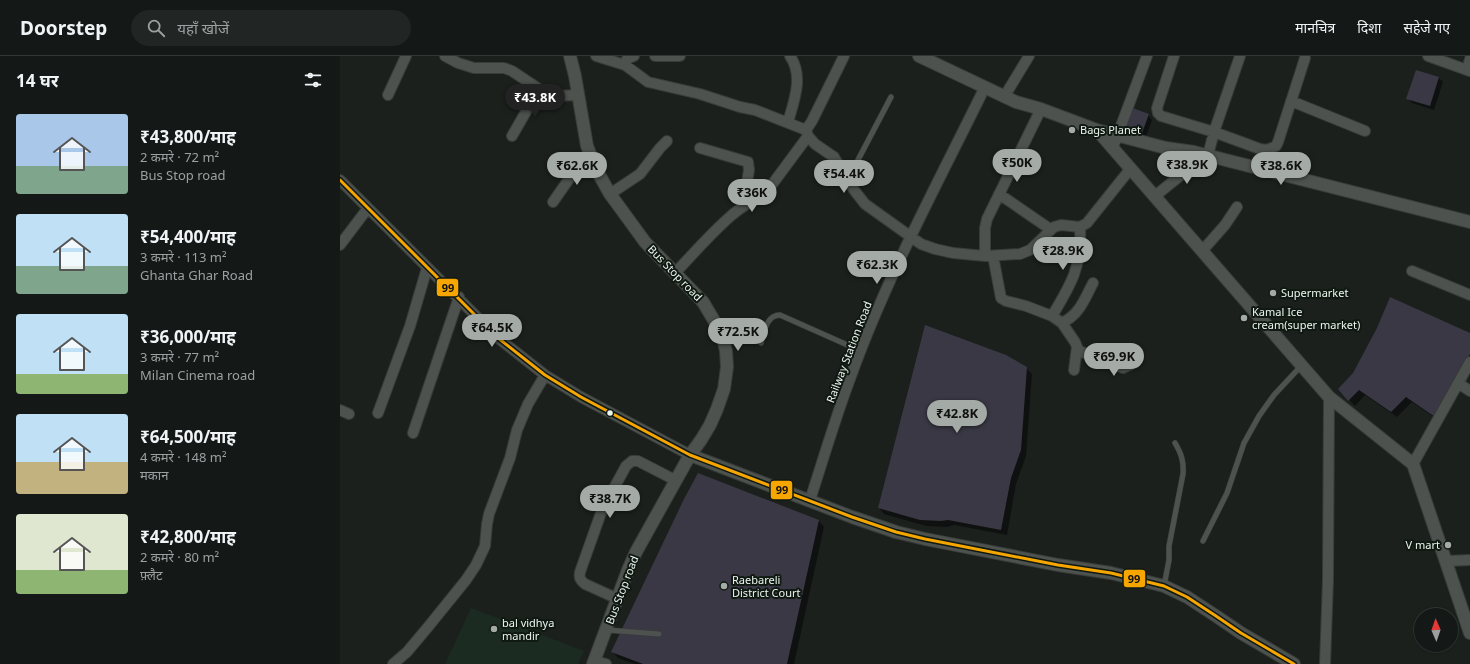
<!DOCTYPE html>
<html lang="hi">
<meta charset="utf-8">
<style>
:root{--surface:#141816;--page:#212523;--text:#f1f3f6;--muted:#9da0a1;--line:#333735;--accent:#a4aaa6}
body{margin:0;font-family:"Noto Sans","Noto Sans Devanagari",sans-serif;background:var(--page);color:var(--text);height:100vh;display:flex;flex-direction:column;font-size:15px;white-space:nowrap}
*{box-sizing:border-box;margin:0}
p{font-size:13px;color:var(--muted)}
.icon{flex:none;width:22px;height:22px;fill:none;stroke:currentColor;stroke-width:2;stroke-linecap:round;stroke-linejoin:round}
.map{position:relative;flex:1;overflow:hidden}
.side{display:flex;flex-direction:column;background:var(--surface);width:340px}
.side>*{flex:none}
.needle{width:26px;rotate:358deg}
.tools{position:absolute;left:1074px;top:552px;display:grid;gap:8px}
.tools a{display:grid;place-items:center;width:44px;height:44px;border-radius:50%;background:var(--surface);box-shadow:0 1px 3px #0004,0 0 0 1px var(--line);font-size:20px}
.price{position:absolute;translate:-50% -34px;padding:0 9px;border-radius:14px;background:var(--accent);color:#111;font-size:13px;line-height:26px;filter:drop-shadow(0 1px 2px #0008)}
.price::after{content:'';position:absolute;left:50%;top:24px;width:12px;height:9px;margin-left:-6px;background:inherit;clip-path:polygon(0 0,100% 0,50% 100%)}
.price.selected{background:#222;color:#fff}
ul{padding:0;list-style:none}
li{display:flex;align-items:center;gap:12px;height:100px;padding:0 16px}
li span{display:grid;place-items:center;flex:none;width:112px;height:80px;border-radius:4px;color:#555}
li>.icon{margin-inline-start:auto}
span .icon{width:48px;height:48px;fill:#fffc;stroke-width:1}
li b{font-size:17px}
h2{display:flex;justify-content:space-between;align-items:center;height:48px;padding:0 16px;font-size:17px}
header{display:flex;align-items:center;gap:24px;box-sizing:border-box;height:56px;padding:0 20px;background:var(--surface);border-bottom:1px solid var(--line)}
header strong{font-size:19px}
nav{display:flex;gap:22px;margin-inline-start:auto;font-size:14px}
.search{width:280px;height:36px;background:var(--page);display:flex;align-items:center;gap:10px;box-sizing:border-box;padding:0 14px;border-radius:22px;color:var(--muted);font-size:15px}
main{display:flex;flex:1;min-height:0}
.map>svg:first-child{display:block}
</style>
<header>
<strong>Doorstep</strong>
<div class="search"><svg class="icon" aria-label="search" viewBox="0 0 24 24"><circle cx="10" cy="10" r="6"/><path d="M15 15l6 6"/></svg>यहाँ खोजें</div>
<nav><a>मानचित्र</a><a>दिशा</a><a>सहेजे गए</a></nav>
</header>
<main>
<section class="side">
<h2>14 घर<svg class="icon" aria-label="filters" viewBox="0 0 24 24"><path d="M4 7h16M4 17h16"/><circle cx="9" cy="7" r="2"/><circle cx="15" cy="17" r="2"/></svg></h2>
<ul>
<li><span style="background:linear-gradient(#a9c7e8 65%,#7fa58c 0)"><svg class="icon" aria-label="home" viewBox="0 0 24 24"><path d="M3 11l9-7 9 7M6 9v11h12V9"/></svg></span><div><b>₹43,800/माह</b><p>2 कमरे · 72 m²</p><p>Bus Stop road</p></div></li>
<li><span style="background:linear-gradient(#bfe0f5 65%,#7fa58c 0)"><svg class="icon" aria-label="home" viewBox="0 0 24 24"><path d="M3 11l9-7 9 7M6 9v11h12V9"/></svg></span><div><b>₹54,400/माह</b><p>3 कमरे · 113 m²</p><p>Ghanta Ghar Road</p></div></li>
<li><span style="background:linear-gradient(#bfe0f5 75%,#8fb573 0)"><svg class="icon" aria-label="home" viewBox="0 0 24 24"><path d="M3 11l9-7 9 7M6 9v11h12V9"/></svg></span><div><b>₹36,000/माह</b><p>3 कमरे · 77 m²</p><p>Milan Cinema road</p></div></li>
<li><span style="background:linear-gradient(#bfe0f5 60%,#c2b280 0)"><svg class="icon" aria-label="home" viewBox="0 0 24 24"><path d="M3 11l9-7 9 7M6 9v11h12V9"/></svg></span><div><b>₹64,500/माह</b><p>4 कमरे · 148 m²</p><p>मकान</p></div></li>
<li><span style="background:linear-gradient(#dfe7d0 70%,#8fb573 0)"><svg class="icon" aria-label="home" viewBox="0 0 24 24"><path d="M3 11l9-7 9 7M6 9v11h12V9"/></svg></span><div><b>₹42,800/माह</b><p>2 कमरे · 80 m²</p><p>फ़्लैट</p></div></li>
</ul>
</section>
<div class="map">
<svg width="1130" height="608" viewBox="0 0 1130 608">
<rect width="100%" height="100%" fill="#1b201d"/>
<!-- built -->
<path fill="#1c2b21" d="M 131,552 L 244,595 L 238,608 L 105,608 Z"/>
<!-- shadow -->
<path fill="#0007" d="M 1099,22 L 1103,26 L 1094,54 L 1072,47 L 1068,42 Z
M 808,59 L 812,64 L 805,83 L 787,79 Z
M 1130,278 L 1130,314 L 1101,366 L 1072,346 L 1057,361 L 1025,339 L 1015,350 L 1000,334 Z
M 686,312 L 692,318 L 686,400 L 676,428 L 667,479 L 614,469 L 607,471 L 586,470 L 544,458 L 539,452 Z
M 479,465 L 484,471 L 454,608 L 295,608 L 278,602 L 273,596 Z"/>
<!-- building -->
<path fill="#393844" d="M 1076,14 L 1099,21 L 1090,50 L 1066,43 Z
M 790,51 L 809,58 L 801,80 L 782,75 Z
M 1050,241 L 1130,277 L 1130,298 L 1095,361 L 1066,341 L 1051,356 L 1019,334 L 1008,345 L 998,333 L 1013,317 L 1037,272 Z
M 585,269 L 666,299 L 687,311 L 681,394 L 671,422 L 661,474 L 608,464 L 601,465 L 580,464 L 538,452 Z
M 358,417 L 479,464 L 447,608 L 303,608 L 271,596 L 344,443 Z"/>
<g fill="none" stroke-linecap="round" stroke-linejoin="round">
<defs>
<path id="service" d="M 508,123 L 551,41
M 421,287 C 424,277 426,259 440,259 L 521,295
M 863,485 L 887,437 L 904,387 L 919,360 L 934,339 L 961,310
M 824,530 L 829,504 L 829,490 L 843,418 C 844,405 841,397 835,387
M 267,574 L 319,578"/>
<path id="minor" d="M 105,0 L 118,7 L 134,12 L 164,12 L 172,15 L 199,33 L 215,40 L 238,39
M 256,0 L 285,9 L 308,26 L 360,38 L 400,51 L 415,54 L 466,74 L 472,65 L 504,0
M 315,0 L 340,0
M 834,0 L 817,52 L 818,57 L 821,60 L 874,76 L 920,93 L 927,94 L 936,90 L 938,86 L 965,2
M 1088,0 L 1130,15
M 285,9 L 287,3 L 294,0
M 1127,14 L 1130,3
M 48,39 L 66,0
M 664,41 L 689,0
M 951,45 L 1025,75
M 448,66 C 454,45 464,20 450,0
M 466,74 L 468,80 L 475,88 L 494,101 L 514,134 L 525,148 L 581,188 L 595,193 L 613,197 L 645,200 L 680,198 L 690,194 L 714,171 L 721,169 L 740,171 L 747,167 L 791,112
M 172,80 L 199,33
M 775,86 L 807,0
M 360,92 L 408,106 L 409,114 L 403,150
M 868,99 L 874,76 L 900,0
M 0,124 L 158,282 L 205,319 L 241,341 L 350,399
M 270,138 L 300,118 L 320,92 L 327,85
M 659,138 L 710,173
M 815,140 L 841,119 L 854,96
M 213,146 L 238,110 L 251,101
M 0,189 L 28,152
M 862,195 L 885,169 L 897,151
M 645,200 L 645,172 L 647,163 L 701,53
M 653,200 L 661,242 L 666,245 L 686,250 L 712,260 L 722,267 L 735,286 L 737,291 L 734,314
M 1072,215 L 1130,239
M 335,217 C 354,197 372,176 392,159 C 403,149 417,143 428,134 L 468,80
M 712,260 C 732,227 742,210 740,171
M 722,267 C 740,258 744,244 753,227
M 737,294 L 783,312 L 790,309 L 795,296
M 1118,327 L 1130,335
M 0,354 L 9,358
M 38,357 L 70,270 L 87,212
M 73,377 L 119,241
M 1073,408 L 1130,306
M 470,444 C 483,404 495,363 510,323 C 546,222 598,127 645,31
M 1106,505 L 1130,504
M 278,543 L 245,528 C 240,524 239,522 240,516 L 262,454 L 286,410 L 292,405 L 298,405 L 335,424
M 255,605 L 266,608
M 53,608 L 67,596 L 88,571 L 126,524 L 136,509 L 145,490 L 147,468 L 149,458 L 170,402 L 177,374 L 188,348 L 205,319
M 985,608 L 988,524 L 989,341"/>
<path id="tertiary" d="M 230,0 L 235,20 L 247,90 L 256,113 L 270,138 L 305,186 L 363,246 L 382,278 L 386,295 L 387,311 L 384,333 L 377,353 L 370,369 L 361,384 L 350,399 L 296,496 L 288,514 L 253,608
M 579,0 L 676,46 L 701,53 L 757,74 L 989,341 L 1073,408 L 1130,577
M 757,74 L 826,92 L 854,96 L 1130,166
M 350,399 L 512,461 L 556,476 L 585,483 L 718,509 L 771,517 L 824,530 L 847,541 L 876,560 L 901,577 L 954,608"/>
</defs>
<!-- service casing -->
<use href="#service" stroke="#383c39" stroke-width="6"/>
<!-- minor casing -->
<use href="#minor" stroke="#383c39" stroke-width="12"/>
<!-- tertiary casing -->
<use href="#tertiary" stroke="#383c39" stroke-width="14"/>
<!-- service -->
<use href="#service" stroke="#4d524e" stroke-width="5"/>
<!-- minor -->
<use href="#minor" stroke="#4d524e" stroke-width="10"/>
<!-- tertiary -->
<use href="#tertiary" stroke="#4d524e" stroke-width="12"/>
<defs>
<path id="bus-1" d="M 0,124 L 158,282 L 205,319 L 241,341 L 350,399 L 512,461 L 556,476 L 585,483 L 718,509 L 771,517 L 824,530 L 847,541 L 876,560 L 901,577 L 954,608"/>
</defs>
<!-- bus-1 casing -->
<use href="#bus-1" stroke="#0f1912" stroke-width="6"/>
<!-- bus-1 -->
<use href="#bus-1" stroke="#f7a600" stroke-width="3"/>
</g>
<!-- markers -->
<g fill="#a4aaa6" stroke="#0f1912" stroke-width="1.5">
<circle cx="732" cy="74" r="4"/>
<circle cx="933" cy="237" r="4"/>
<circle cx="904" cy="262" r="4"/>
<circle cx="1108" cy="489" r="4"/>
<circle cx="384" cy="530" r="4"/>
<circle cx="154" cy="573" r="4"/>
</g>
<circle fill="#edf5ef" stroke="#0f1912" stroke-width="1.5" cx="270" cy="357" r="3.5"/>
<g text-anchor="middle" stroke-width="4" stroke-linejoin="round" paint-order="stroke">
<!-- poi labels -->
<g font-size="11" fill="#edf5ef" stroke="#0f1912" text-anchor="start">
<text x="740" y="78">Bags Planet</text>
<text x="941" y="241">Supermarket</text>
<text x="912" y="260">Kamal Ice<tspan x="912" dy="13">cream(super market)</tspan></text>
<text x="1100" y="493" text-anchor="end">V mart</text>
<text x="392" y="528">Raebareli<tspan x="392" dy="13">District Court</tspan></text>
<text x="162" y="571">bal vidhya<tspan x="162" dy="13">mandir</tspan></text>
</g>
<!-- street labels -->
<g font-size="11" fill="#edf5ef" stroke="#0f1912">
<text transform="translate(335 217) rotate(46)" y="4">Bus Stop road</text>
<text transform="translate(509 296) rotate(-69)" y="4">Railway Station Road</text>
<text transform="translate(282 534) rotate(-69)" y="4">Bus Stop road</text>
</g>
</g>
<g stroke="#0f1912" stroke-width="1.5">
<rect x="96" y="222" width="23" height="19" rx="4" fill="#f7a600"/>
<rect x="430" y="424" width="23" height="20" rx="4" fill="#f7a600"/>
<rect x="783" y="513" width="23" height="19" rx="4" fill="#f7a600"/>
</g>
<g font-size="11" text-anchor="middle" font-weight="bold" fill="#111">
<text x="108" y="236">99</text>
<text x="442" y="438">99</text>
<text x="794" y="527">99</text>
</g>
</svg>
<div class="tools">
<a><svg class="needle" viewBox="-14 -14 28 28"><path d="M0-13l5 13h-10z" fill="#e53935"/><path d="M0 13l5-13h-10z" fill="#9da0a1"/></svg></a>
</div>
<b class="price selected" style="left:195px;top:62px">₹43.8K</b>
<b class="price" style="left:677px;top:127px">₹50K</b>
<b class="price" style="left:847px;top:129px">₹38.9K</b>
<b class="price" style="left:237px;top:130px">₹62.6K</b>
<b class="price" style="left:941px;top:130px">₹38.6K</b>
<b class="price" style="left:504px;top:138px">₹54.4K</b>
<b class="price" style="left:412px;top:157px">₹36K</b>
<b class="price" style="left:723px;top:215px">₹28.9K</b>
<b class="price" style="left:537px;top:229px">₹62.3K</b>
<b class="price" style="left:152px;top:292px">₹64.5K</b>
<b class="price" style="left:398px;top:296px">₹72.5K</b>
<b class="price" style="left:774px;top:321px">₹69.9K</b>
<b class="price" style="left:617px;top:378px">₹42.8K</b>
<b class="price" style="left:270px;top:463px">₹38.7K</b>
</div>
</main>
